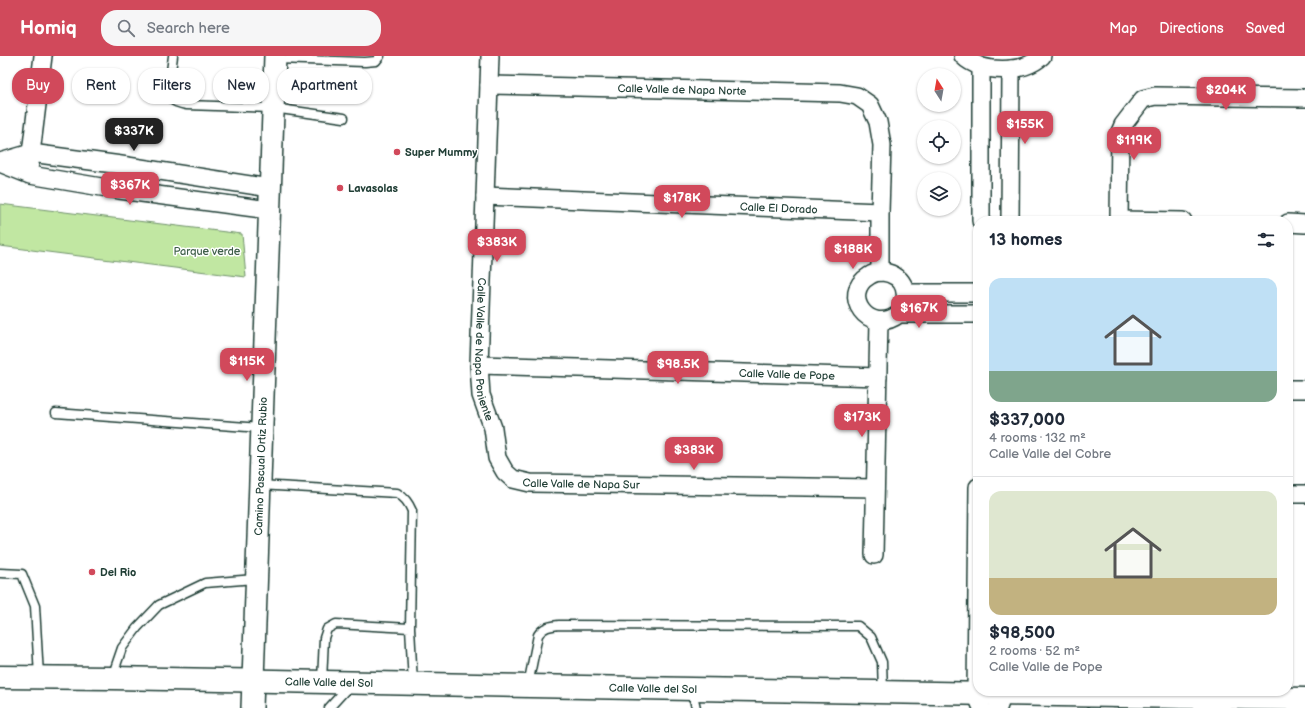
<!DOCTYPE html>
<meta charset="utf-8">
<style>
:root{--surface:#fff;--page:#f6f6f7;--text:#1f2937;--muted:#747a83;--line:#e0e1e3;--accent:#d1495b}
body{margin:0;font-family:"Balsamiq Sans",sans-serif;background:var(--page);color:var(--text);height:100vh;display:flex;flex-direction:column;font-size:15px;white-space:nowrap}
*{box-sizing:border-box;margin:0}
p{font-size:13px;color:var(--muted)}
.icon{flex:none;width:22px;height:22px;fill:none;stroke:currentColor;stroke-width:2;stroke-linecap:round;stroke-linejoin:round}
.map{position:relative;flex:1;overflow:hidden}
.panel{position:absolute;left:973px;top:160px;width:320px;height:480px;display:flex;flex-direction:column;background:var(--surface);border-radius:16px;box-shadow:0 1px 3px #0004}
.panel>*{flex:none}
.guide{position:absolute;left:12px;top:12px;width:380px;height:36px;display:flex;gap:8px}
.needle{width:26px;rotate:349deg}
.buttons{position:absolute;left:917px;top:12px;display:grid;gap:8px}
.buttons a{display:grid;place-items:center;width:44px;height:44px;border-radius:50%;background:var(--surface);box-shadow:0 1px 3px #0004;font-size:20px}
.price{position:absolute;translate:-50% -34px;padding:0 9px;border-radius:8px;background:var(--accent);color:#fff;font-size:13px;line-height:26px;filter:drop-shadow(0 1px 2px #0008)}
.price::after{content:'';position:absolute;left:50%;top:24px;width:12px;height:9px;margin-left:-6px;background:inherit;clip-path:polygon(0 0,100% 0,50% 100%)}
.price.on{background:#222;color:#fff}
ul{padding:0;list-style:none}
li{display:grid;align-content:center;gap:8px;height:212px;padding:0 16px}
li+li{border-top:1px solid var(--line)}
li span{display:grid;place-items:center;height:124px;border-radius:12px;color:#555}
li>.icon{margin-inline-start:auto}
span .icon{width:72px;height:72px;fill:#fffc;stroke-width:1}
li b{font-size:17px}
h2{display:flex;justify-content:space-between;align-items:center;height:48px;padding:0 16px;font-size:17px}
.chip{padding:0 14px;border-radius:16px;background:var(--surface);box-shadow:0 1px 3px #0004;font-size:14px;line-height:36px}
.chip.on{background:var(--accent);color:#fff}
header{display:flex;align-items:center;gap:24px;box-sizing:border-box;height:56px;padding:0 20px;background:var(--accent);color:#fff}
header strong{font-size:19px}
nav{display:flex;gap:22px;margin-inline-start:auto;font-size:14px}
.search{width:280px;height:36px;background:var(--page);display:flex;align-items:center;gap:10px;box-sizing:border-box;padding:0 14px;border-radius:16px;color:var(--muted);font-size:15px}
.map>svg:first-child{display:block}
</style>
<header>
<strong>Homiq</strong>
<div class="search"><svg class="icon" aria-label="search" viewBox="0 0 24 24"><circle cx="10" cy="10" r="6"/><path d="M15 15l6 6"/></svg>Search here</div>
<nav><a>Map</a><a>Directions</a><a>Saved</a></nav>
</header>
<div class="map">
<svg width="1305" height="652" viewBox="0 0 1305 652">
<rect width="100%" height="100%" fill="#fff"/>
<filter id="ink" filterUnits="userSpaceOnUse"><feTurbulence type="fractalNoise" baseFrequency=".025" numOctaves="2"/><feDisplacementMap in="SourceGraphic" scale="8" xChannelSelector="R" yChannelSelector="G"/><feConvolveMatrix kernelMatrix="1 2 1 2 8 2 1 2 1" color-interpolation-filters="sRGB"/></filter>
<g filter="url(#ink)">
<!-- green -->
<path fill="#c1e7a2" stroke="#70926b" d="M 0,148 L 242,178 L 246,221 L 0,190 Z"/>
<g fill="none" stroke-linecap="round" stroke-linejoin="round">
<defs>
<path id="service" d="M 173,0 L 168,38 C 172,46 178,47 186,49 L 273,52 L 344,62
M 276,3 L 365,6 L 376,5 L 380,0
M 56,357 L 261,372
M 259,429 L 397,437 C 405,442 408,446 412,455 L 410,572 L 413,627
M 0,517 L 22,518 L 35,550 L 39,620
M 112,621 L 122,592 L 137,572 L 159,549 L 205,527 L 255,523
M 322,625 L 324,582 L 327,573 L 336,568 L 410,572
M 528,629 L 538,579 C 543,571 550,570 559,569 L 858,570 L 871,581 L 882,606 L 883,636
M 692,634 L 696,652
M 329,652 L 350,629"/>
<g id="minor">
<path id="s1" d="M 490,0 L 479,309 L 481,339 L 493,372 L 497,402 L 505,416 L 513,423 L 530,427 L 875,432"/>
<path d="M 963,0 C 981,18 1024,18 1042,0"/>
<path id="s2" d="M 489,29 L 840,37 L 857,40 L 870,49 L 878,66 L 882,89 L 880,156 L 880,216"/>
<path d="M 0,106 L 31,97 L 121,109 L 270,132"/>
<path d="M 0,107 L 30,119 L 119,134 L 269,154"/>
<path d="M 30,108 L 31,97 L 43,0"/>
<path id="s3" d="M 485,140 L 880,156"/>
<path d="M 1119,164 L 1183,165"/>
<path d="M 981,165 L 981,11"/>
<path d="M 1010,165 L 1011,13"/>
<path d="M 1119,165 L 1120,76 L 1123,69 L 1143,43 L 1155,40 L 1305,42"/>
<path d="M 1288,167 L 1305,168"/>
<path d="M 906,237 L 978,237"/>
<path d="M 899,258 C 911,241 906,219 883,216 C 878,216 873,217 869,220 C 839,238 869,281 899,258 L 978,258"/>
<path id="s4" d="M 479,309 L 878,321"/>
<path d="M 1288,333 L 1305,333"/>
<path d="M 978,431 L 976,638 L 982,652"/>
<path d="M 1288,438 L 1305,438"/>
<path d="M 874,499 L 879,265"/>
<path d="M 998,652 L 1004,635"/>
</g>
<g id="tertiary">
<path id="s5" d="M 252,652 L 275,0"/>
</g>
<g id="secondary">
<path id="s6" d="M 0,621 L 112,622 L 692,633 L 1305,643"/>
</g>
</defs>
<!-- service casing -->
<use href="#service" stroke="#1f3d34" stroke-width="11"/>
<!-- minor casing -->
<use href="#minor" stroke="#1f3d34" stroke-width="20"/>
<!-- tertiary casing -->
<use href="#tertiary" stroke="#1f3d34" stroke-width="24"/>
<!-- secondary casing -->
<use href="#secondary" stroke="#1f3d34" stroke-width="25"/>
<!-- service -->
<use href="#service" stroke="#fff" stroke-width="8"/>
<!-- minor -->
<use href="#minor" stroke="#fff" stroke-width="17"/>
<!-- tertiary -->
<use href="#tertiary" stroke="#fff" stroke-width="21"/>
<!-- secondary -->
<use href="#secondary" stroke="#fff" stroke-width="22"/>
</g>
</g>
<!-- markers -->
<g fill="#d1495b" stroke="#fff" stroke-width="1.5">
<circle cx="397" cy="96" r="4"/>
<circle cx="340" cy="132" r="4"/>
<circle cx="92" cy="516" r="4"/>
</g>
<g text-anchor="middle" stroke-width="3" stroke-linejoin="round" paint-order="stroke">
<!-- street labels -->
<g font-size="11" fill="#1f3d34" stroke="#fff">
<text dy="4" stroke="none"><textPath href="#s2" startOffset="193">Calle Valle de Napa Norte</textPath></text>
<text dy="4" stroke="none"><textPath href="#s3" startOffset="294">Calle El Dorado</textPath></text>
<text dy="4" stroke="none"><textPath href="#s1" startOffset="294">Calle Valle de Napa Poniente</textPath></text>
<text dy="4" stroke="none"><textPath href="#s4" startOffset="308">Calle Valle de Pope</textPath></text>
<text dy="4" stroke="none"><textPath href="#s5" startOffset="242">Camino Pascual Ortiz Rubio</textPath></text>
<text dy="4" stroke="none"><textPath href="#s1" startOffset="500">Calle Valle de Napa Sur</textPath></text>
<text dy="4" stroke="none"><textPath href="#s6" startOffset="329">Calle Valle del Sol</textPath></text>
<text dy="4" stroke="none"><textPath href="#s6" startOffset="653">Calle Valle del Sol</textPath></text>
</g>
<!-- poi labels -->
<g font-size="11" font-weight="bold" fill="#1f3d34" stroke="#fff" text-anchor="start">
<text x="405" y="100">Super Mummy</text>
<text x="348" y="136">Lavasolas</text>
<text x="100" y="520">Del Rio</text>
</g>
<!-- park labels -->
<g font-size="11" fill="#3f5f4a" stroke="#fff">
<text x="207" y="199">Parque verde</text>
</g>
</g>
</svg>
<div class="buttons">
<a><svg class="needle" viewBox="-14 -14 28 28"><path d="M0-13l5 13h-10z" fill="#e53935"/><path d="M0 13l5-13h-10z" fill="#747a83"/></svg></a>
<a><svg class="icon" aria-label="locate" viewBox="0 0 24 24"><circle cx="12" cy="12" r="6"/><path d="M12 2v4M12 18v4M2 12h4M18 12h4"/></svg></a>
<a><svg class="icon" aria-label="layers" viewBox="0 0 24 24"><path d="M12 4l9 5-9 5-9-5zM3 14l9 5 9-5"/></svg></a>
</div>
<b class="price" style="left:1226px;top:55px">$204K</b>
<b class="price" style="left:1025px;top:89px">$155K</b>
<b class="price on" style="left:134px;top:96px">$337K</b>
<b class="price" style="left:1134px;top:105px">$119K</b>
<b class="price" style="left:130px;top:150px">$367K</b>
<b class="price" style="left:682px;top:163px">$178K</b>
<b class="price" style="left:497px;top:207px">$383K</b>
<b class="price" style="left:853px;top:214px">$188K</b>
<b class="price" style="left:919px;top:273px">$167K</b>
<b class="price" style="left:247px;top:326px">$115K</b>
<b class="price" style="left:678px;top:329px">$98.5K</b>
<b class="price" style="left:862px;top:382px">$173K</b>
<b class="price" style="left:694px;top:415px">$383K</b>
<div class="guide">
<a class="chip on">Buy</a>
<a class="chip">Rent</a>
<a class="chip">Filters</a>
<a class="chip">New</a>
<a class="chip">Apartment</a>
</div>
<section class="panel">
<h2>13 homes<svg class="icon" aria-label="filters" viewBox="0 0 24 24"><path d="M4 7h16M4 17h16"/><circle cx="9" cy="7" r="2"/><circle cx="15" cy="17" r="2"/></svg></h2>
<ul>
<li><span style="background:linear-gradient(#bfe0f5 75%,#7fa58c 0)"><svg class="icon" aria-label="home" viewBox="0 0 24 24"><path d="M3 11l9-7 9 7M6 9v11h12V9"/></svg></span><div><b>$337,000</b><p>4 rooms · 132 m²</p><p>Calle Valle del Cobre</p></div></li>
<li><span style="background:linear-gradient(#dfe7d0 70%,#c2b280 0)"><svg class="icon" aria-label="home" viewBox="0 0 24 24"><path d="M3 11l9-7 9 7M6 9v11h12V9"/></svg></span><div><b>$98,500</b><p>2 rooms · 52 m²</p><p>Calle Valle de Pope</p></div></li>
</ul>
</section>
</div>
